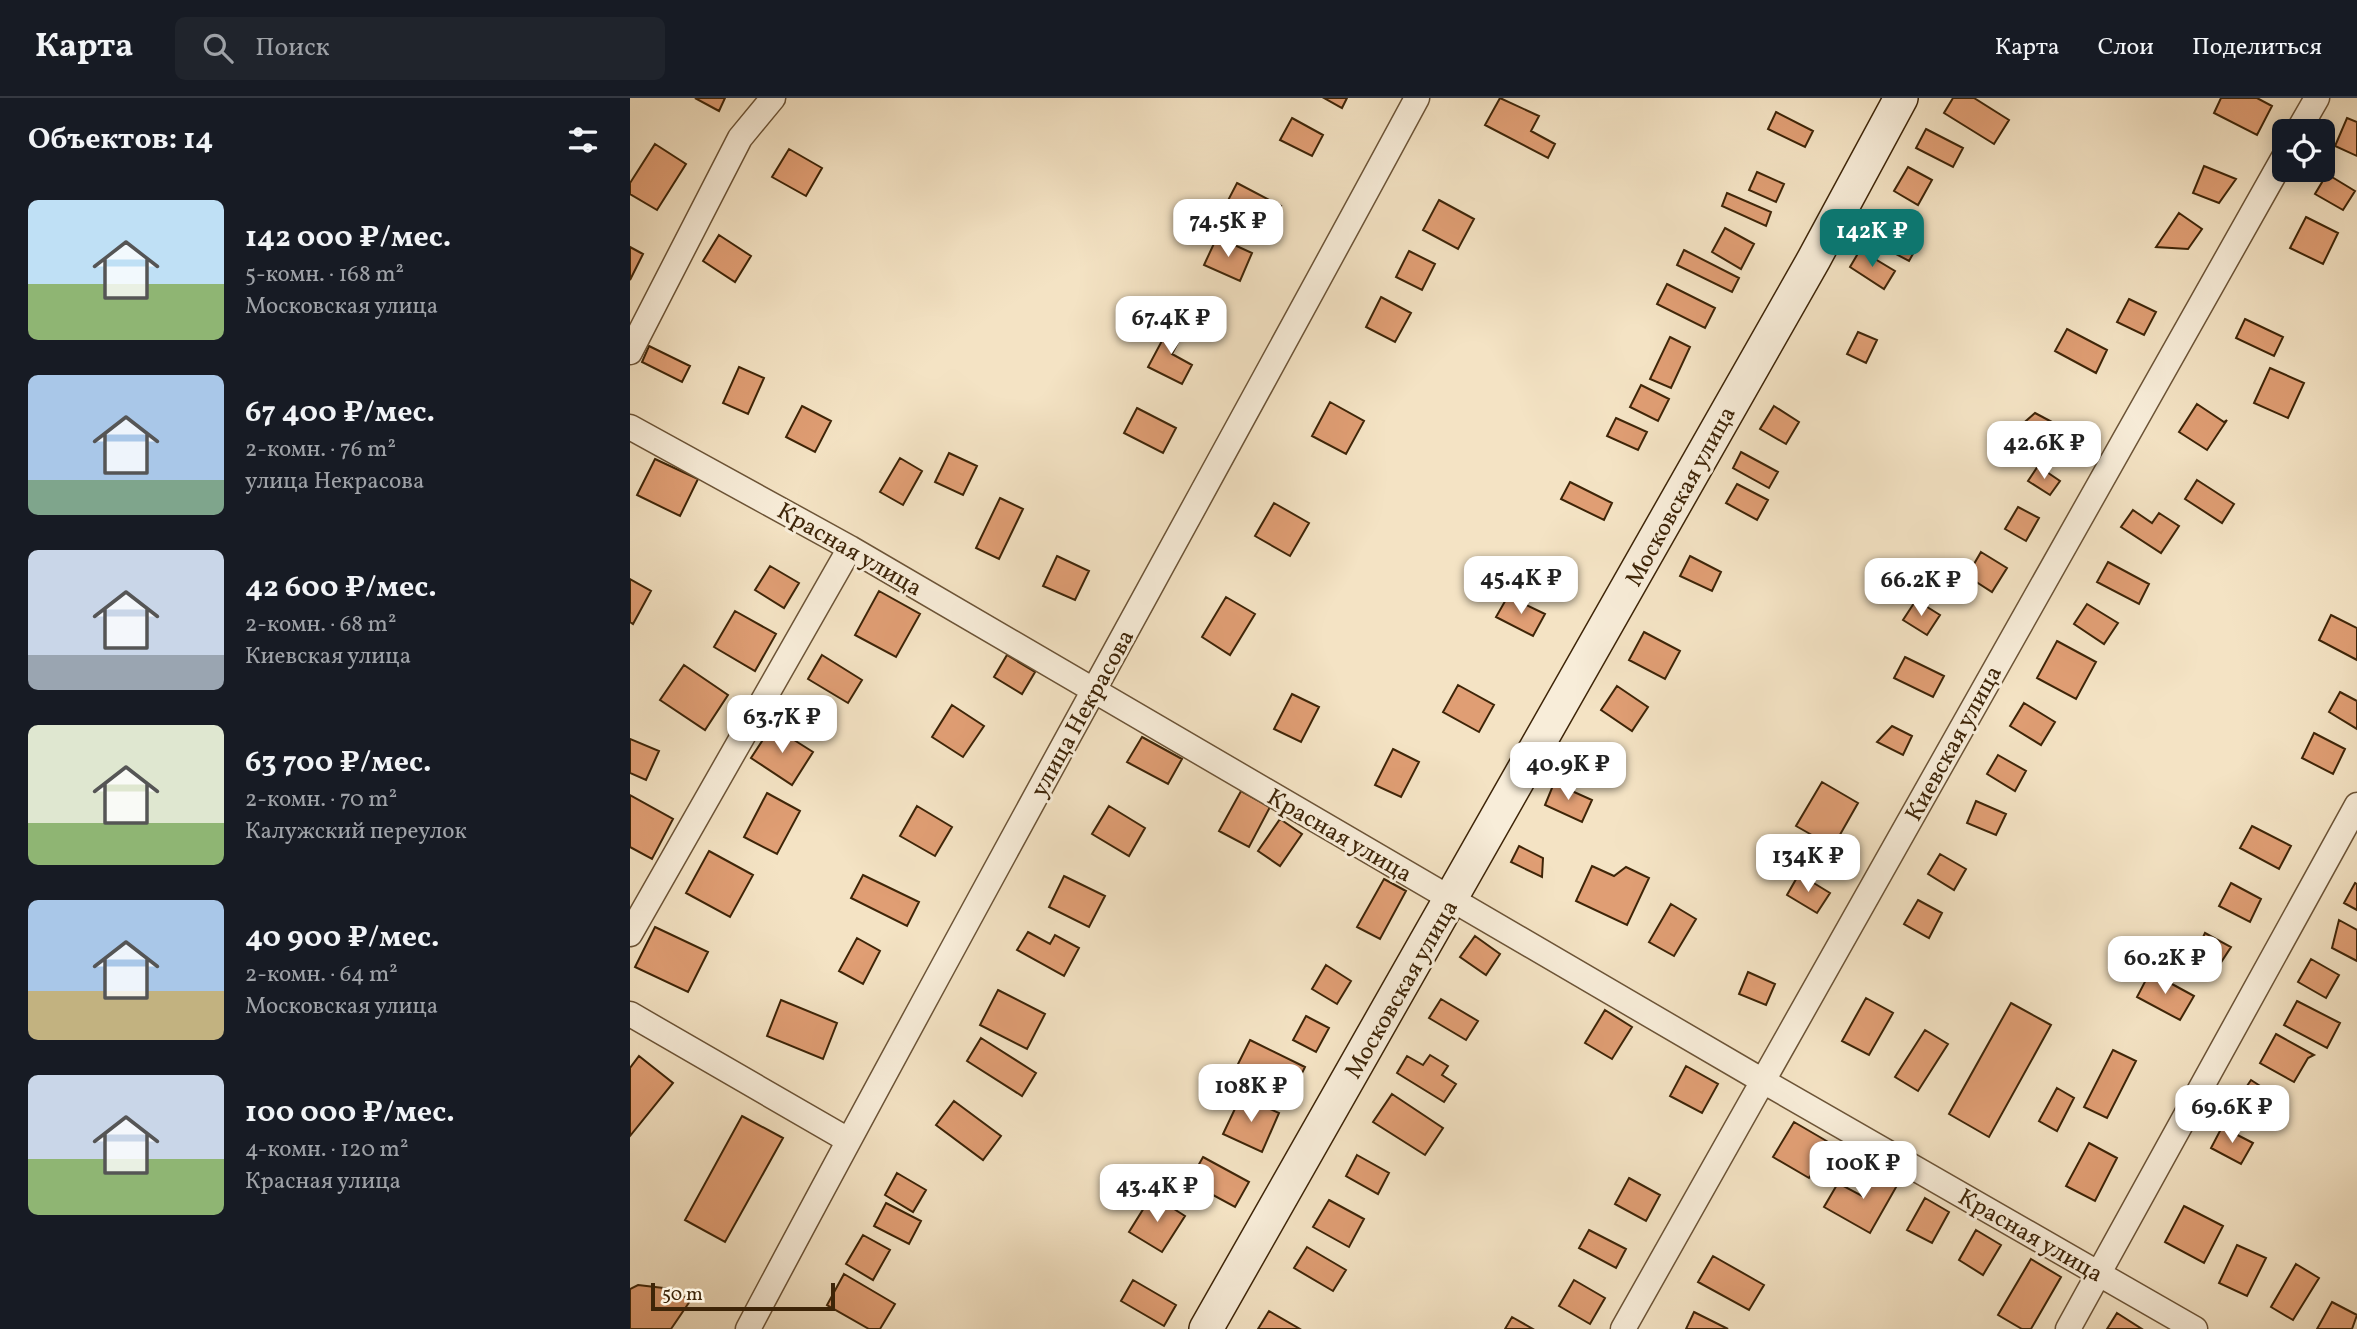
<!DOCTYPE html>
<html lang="ru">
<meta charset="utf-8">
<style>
:root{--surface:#171b24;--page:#20242c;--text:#f1f3f6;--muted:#9ea1a6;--line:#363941;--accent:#0f766e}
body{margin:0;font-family:Vollkorn,serif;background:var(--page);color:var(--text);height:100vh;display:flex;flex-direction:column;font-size:26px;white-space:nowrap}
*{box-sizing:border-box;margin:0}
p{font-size:23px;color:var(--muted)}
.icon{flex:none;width:38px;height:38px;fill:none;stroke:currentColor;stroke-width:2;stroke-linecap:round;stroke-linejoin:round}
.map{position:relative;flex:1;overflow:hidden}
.drawer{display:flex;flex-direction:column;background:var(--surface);width:630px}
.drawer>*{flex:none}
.buttons{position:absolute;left:1642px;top:21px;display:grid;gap:14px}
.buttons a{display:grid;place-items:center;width:63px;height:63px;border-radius:10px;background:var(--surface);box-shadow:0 4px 18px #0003;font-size:35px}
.scale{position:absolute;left:21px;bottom:18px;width:184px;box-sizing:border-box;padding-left:7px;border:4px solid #3e2508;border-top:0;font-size:19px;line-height:24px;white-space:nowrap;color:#3e2508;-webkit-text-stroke:5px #f8edd9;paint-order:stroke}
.price{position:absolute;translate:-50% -60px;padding:0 16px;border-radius:14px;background:#fff;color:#222;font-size:23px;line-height:46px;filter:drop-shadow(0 2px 4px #0008)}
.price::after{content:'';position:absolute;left:50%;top:42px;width:21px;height:16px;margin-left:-10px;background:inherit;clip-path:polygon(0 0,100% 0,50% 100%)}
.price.current{background:var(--accent);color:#fff}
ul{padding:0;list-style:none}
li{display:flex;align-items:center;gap:21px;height:175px;padding:0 28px}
li span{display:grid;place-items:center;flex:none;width:196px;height:140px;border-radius:10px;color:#555}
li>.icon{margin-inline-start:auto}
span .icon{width:84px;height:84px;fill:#fffc;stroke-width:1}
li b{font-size:30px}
h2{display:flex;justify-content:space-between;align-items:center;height:84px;padding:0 28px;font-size:30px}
header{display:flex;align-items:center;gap:42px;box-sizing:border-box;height:98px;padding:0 35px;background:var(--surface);border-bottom:2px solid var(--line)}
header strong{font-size:33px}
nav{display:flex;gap:38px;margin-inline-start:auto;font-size:24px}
.search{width:490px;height:63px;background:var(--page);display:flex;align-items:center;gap:18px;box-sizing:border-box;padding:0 24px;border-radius:10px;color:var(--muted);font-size:26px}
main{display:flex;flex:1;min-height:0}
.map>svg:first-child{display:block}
</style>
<header>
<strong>Карта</strong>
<div class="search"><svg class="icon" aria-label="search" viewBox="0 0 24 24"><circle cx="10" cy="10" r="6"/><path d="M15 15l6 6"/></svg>Поиск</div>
<nav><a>Карта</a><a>Слои</a><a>Поделиться</a></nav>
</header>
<main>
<section class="drawer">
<h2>Объектов: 14<svg class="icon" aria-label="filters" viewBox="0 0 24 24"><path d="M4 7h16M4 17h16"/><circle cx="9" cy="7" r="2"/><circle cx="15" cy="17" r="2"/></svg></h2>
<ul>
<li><span style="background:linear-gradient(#bfe0f5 60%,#8fb573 0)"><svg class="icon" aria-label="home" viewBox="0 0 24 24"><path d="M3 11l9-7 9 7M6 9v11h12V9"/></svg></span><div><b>142 000 ₽/мес.</b><p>5-комн. · 168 m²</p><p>Московская улица</p></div></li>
<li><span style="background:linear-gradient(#a9c7e8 75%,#7fa58c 0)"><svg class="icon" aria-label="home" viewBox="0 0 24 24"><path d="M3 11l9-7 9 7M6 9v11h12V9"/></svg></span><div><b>67 400 ₽/мес.</b><p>2-комн. · 76 m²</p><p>улица Некрасова</p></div></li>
<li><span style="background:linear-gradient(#c9d6e8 75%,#9aa5b1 0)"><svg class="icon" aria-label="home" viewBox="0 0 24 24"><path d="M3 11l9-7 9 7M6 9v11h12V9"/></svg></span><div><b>42 600 ₽/мес.</b><p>2-комн. · 68 m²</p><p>Киевская улица</p></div></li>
<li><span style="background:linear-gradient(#dfe7d0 70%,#8fb573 0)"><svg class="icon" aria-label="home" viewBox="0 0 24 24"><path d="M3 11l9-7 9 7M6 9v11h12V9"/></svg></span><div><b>63 700 ₽/мес.</b><p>2-комн. · 70 m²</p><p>Калужский переулок</p></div></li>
<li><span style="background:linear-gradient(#a9c7e8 65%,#c2b280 0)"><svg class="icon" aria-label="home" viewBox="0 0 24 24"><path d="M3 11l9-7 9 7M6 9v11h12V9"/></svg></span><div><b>40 900 ₽/мес.</b><p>2-комн. · 64 m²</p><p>Московская улица</p></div></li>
<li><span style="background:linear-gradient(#c9d6e8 60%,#8fb573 0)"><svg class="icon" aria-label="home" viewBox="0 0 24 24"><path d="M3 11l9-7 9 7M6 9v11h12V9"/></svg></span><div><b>100 000 ₽/мес.</b><p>4-комн. · 120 m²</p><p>Красная улица</p></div></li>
</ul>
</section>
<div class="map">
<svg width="1727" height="1231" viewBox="0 0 1727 1231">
<rect width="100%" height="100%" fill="#f4e3c4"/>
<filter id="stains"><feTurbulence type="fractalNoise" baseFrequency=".00286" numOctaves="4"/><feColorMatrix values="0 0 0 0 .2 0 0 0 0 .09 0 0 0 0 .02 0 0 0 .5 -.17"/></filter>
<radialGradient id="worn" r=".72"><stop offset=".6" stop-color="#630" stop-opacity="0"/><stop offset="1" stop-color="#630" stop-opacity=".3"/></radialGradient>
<!-- building -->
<path fill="#e09e74" stroke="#3e2508" stroke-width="2" d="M 65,0 L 95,0 L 89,13 Z
M 694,0 L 717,0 L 712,10 Z
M 870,0 L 909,18 L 901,33 L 925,46 L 918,60 L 855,27 Z
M 1323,0 L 1344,0 L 1379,22 L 1364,46 L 1314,15 Z
M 1591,0 L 1627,0 L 1642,8 L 1627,37 L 1584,15 Z
M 1146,14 L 1183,33 L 1175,49 L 1138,31 Z
M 662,20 L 693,37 L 682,58 L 650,42 Z
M 1717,20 L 1727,24 L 1727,58 L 1705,48 Z
M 1296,31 L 1333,50 L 1323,69 L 1286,50 Z
M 25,46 L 56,66 L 27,112 L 0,96 L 0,85 Z
M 159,51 L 192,70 L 176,98 L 142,79 Z
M 1574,68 L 1606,81 L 1589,105 L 1563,95 Z
M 1278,69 L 1302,82 L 1288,107 L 1264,93 Z
M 1127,74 L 1154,86 L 1146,104 L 1119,92 Z
M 1697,76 L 1725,93 L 1713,112 L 1685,96 Z
M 607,85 L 651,108 L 635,139 L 591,116 Z
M 1097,95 L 1141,114 L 1136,128 L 1092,108 Z
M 809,102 L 844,121 L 828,151 L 793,132 Z
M 1549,115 L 1572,131 L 1558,151 L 1526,149 Z
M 1676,119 L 1708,135 L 1693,166 L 1660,150 Z
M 1246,122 L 1289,145 L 1279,163 L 1236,140 Z
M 1095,130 L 1124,146 L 1111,171 L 1082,154 Z
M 89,137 L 121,158 L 105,184 L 73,163 Z
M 587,139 L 622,155 L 610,183 L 574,167 Z
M 0,149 L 13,156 L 0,182 Z
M 1054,152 L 1109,180 L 1102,194 L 1047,167 Z
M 1230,152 L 1265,173 L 1254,191 L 1220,169 Z
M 779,153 L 805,166 L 792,192 L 766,179 Z
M 1037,186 L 1085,210 L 1075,230 L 1027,206 Z
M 751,199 L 781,215 L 765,244 L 736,229 Z
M 1499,201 L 1526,214 L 1514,237 L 1487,224 Z
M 1615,221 L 1653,239 L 1644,258 L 1606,240 Z
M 543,222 L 556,229 L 542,256 L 562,267 L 552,286 L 518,269 Z
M 1437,231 L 1477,252 L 1466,275 L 1425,253 Z
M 1228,234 L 1247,242 L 1236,265 L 1217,256 Z
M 1040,239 L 1060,249 L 1041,290 L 1020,281 Z
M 19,248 L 60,268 L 52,284 L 12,264 Z
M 109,269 L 134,280 L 118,316 L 93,305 Z
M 1640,270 L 1674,285 L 1658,320 L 1624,305 Z
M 1011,287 L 1039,301 L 1028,323 L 1000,309 Z
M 700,304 L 734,323 L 716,356 L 682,338 Z
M 1567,306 L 1594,324 L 1597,322 L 1577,352 L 1549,334 Z
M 172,308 L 201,323 L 185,354 L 156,339 Z
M 1144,308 L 1169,324 L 1156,346 L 1130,331 Z
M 507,310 L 546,330 L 533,355 L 494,335 Z
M 1405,315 L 1439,333 L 1429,352 L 1389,329 Z
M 986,320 L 1017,334 L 1008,352 L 977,338 Z
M 1111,354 L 1148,374 L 1139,390 L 1103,370 Z
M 319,355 L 347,368 L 333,397 L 305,384 Z
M 270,360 L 292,373 L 273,407 L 250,394 Z
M 25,361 L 68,381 L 50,418 L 7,397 Z
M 1408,368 L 1430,383 L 1420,397 L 1398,383 Z
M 1567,382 L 1604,406 L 1592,425 L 1555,401 Z
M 940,384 L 982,405 L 974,422 L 931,401 Z
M 1107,386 L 1138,402 L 1127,422 L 1096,405 Z
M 370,400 L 393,411 L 369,461 L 346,450 Z
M 644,405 L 679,425 L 660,458 L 625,438 Z
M 1388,409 L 1409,420 L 1396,443 L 1375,431 Z
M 1503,412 L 1522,425 L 1529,415 L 1549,428 L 1531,455 L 1491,429 Z
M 1351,454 L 1377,470 L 1362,494 L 1337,478 Z
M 427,458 L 459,473 L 445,502 L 413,488 Z
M 1060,458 L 1091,474 L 1082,493 L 1050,478 Z
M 1478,464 L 1519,486 L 1509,506 L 1467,484 Z
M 140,468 L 169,485 L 154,510 L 125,492 Z
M 0,481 L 21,493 L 3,526 L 0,524 Z
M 249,493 L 290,516 L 266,559 L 225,537 Z
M 878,498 L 915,516 L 903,538 L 866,519 Z
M 596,499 L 625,516 L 600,557 L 572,539 Z
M 1286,502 L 1310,517 L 1297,537 L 1273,522 Z
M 1457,506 L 1488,525 L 1474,546 L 1444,526 Z
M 105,513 L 146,536 L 125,573 L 84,549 Z
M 1701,517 L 1727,530 L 1727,562 L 1689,542 Z
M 1014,534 L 1050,553 L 1035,581 L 999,562 Z
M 1427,543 L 1466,564 L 1446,601 L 1407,580 Z
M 192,557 L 232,582 L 218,605 L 178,581 Z
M 377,557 L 405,574 L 392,596 L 364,579 Z
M 1275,559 L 1314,578 L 1303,599 L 1264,580 Z
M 54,567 L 98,597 L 75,632 L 30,602 Z
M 828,587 L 864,607 L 849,634 L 813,614 Z
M 987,588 L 1018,609 L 1002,633 L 971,612 Z
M 1710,594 L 1727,603 L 1727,631 L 1699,614 Z
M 662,596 L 689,609 L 671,644 L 644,631 Z
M 1394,605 L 1425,624 L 1411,647 L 1380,628 Z
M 322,607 L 354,628 L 333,659 L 302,639 Z
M 142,628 L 183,654 L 162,687 L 121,660 Z
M 1262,628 L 1282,638 L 1273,657 L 1247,644 Z
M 1684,635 L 1715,651 L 1703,676 L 1672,660 Z
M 512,639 L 552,661 L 538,686 L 497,664 Z
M 0,641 L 29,653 L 16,682 L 0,675 Z
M 763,651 L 789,664 L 771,699 L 745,687 Z
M 1368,657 L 1396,673 L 1385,693 L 1357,676 Z
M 1192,684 L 1228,705 L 1203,749 L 1166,728 Z
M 924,685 L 962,702 L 952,724 L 915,707 Z
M 611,693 L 640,709 L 619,749 L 589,733 Z
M 137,695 L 170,713 L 147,756 L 114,739 Z
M 0,697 L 43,721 L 22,761 L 0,749 Z
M 1346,703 L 1376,716 L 1366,737 L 1337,725 Z
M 287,708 L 322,729 L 305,758 L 270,738 Z
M 479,708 L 515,730 L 499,758 L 462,736 Z
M 650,721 L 672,736 L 650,768 L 628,753 Z
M 1622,728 L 1661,748 L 1649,771 L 1610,750 Z
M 889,748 L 913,760 L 912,779 L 881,764 Z
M 79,753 L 123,777 L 100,819 L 56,795 Z
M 1310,756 L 1336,771 L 1324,792 L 1298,776 Z
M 962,768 L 984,778 L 996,769 L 1019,780 L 997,827 L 946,803 Z
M 1169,776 L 1200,795 L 1187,815 L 1157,797 Z
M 233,777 L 289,804 L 277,828 L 221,800 Z
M 434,778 L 475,798 L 459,829 L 419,809 Z
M 754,781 L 776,793 L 750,841 L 727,829 Z
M 1601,785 L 1631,801 L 1620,824 L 1589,808 Z
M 1725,785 L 1727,786 L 1727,812 L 1714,805 Z
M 1288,802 L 1312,815 L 1299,840 L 1274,826 Z
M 1041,806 L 1066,821 L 1044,858 L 1019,844 Z
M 1709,822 L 1727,832 L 1727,863 L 1702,850 Z
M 25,829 L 78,854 L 58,894 L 5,869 Z
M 398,834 L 420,846 L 425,837 L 449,850 L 434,878 L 387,852 Z
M 1575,835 L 1601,849 L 1590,866 L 1566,854 Z
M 845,838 L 870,856 L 856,877 L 830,859 Z
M 227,840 L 250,853 L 233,886 L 209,873 Z
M 1681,861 L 1709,877 L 1696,900 L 1668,884 Z
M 696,867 L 721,883 L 707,906 L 682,891 Z
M 1118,874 L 1145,886 L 1136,907 L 1109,896 Z
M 1520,874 L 1564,898 L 1550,922 L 1507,899 Z
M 368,892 L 415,916 L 397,951 L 350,927 Z
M 1236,900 L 1263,915 L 1239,957 L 1212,943 Z
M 811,901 L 848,923 L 836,942 L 799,920 Z
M 151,902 L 207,925 L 193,961 L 137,938 Z
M 1667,903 L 1710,925 L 1697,950 L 1654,927 Z
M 1381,905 L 1421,927 L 1359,1039 L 1319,1016 Z
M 975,912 L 1002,929 L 982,961 L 955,945 Z
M 676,918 L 699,930 L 686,954 L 663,942 Z
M 1295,932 L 1318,946 L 1288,993 L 1265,979 Z
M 1646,936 L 1684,957 L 1678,960 L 1664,984 L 1630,965 Z
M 351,940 L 406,975 L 392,998 L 337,963 Z
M 620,942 L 675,969 L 660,1000 L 605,972 Z
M 1483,952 L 1506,963 L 1477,1020 L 1454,1009 Z
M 800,957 L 818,968 L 812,977 L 826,986 L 814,1004 L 767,975 L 777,958 L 793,967 Z
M 9,958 L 43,985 L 0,1038 L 0,970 Z
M 1056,968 L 1088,986 L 1072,1015 L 1040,998 Z
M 1621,982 L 1644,997 L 1627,1023 L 1604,1007 Z
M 1427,990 L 1444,1000 L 1427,1033 L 1409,1023 Z
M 762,996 L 813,1030 L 795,1057 L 743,1024 Z
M 611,998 L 649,1015 L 632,1054 L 593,1036 Z
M 324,1003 L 371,1038 L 353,1062 L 306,1027 Z
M 112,1018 L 153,1040 L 95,1144 L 55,1122 Z
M 1164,1024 L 1200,1045 L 1179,1080 L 1143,1059 Z
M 1592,1029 L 1623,1045 L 1611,1066 L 1581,1050 Z
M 1459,1045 L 1487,1060 L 1465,1103 L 1436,1088 Z
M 727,1057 L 759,1075 L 748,1096 L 716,1078 Z
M 573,1059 L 619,1084 L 605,1109 L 559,1084 Z
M 1246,1072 L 1269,1084 L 1240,1135 L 1194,1109 L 1208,1085 L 1232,1098 Z
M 267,1075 L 296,1092 L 283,1114 L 255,1097 Z
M 999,1080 L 1030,1097 L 1016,1123 L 985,1106 Z
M 522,1097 L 555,1118 L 532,1154 L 499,1134 Z
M 1295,1100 L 1319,1114 L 1302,1145 L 1277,1132 Z
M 699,1102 L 734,1121 L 719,1149 L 683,1129 Z
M 256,1105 L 291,1123 L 279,1146 L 244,1128 Z
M 1554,1108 L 1593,1128 L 1574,1165 L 1535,1144 Z
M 959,1132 L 996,1151 L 986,1170 L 949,1150 Z
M 1346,1132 L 1371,1147 L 1353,1177 L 1329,1162 Z
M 233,1137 L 260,1152 L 243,1182 L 216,1166 Z
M 1607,1147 L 1636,1160 L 1617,1198 L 1589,1185 Z
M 677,1149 L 716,1172 L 703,1193 L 664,1170 Z
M 1083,1158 L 1134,1187 L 1119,1212 L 1068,1184 Z
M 1401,1161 L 1431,1179 L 1401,1231 L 1392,1231 L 1368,1217 Z
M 1666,1166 L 1689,1180 L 1663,1222 L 1641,1209 Z
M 214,1176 L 265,1206 L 250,1231 L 239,1231 L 197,1207 Z
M 503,1182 L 546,1207 L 534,1228 L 491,1203 Z
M 944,1182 L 975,1200 L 960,1226 L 929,1208 Z
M 8,1187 L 42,1191 L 60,1203 L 41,1231 L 0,1231 L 0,1191 Z
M 1702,1204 L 1727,1217 L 1722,1231 L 1687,1231 Z
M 639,1213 L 670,1231 L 628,1231 Z
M 1064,1214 L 1098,1231 L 1056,1231 Z
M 1487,1215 L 1512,1231 L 1477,1231 Z
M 882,1219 L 903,1231 L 875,1231 Z"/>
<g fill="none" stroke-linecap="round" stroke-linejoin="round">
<defs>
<path id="minor" d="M 1668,33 L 1687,0
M 0,254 L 110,40 L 143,0
M 0,329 L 220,450 L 1133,983 L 1565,1231
M 0,836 L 220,450
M 0,916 L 218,1042
M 118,1231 C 337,818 565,411 787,0
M 993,1231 L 1654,59
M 1438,1231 L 1727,707"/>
<path id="secondary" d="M 576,1231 L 1184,161 L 1271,0"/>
</defs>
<!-- minor casing -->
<use href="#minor" stroke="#6c5437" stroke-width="27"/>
<!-- secondary casing -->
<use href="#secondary" stroke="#3e2508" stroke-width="36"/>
<!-- minor -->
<use href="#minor" stroke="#f8edd9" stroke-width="24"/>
<!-- secondary -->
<use href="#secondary" stroke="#f8edd9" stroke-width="33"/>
</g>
<g text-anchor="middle" stroke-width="6" stroke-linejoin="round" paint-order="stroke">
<!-- street labels -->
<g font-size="24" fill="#3e2508" stroke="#f8edd9">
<text transform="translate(1050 398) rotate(-61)" y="8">Московская улица</text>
<text transform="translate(220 451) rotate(30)" y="8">Красная улица</text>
<text transform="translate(452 615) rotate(-61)" y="8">улица Некрасова</text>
<text transform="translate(1323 645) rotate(-61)" y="8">Киевская улица</text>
<text transform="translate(710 737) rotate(30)" y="8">Красная улица</text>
<text transform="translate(771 891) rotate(-60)" y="8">Московская улица</text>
<text transform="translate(1401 1137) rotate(30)" y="8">Красная улица</text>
</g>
</g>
<rect width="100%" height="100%" filter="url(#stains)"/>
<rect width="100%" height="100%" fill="url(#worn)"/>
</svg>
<div class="buttons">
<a><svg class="icon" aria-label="locate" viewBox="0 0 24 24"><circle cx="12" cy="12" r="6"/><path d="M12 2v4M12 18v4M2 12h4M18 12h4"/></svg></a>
</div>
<div class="scale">50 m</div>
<b class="price" style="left:598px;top:161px">74.5K ₽</b>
<b class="price current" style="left:1242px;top:171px">142K ₽</b>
<b class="price" style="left:541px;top:258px">67.4K ₽</b>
<b class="price" style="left:1414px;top:383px">42.6K ₽</b>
<b class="price" style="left:891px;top:518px">45.4K ₽</b>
<b class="price" style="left:1291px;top:520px">66.2K ₽</b>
<b class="price" style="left:152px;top:657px">63.7K ₽</b>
<b class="price" style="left:938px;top:704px">40.9K ₽</b>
<b class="price" style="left:1178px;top:796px">134K ₽</b>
<b class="price" style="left:1535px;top:898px">60.2K ₽</b>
<b class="price" style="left:621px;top:1026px">108K ₽</b>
<b class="price" style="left:1602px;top:1047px">69.6K ₽</b>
<b class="price" style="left:1233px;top:1103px">100K ₽</b>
<b class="price" style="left:527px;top:1126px">43.4K ₽</b>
</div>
</main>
